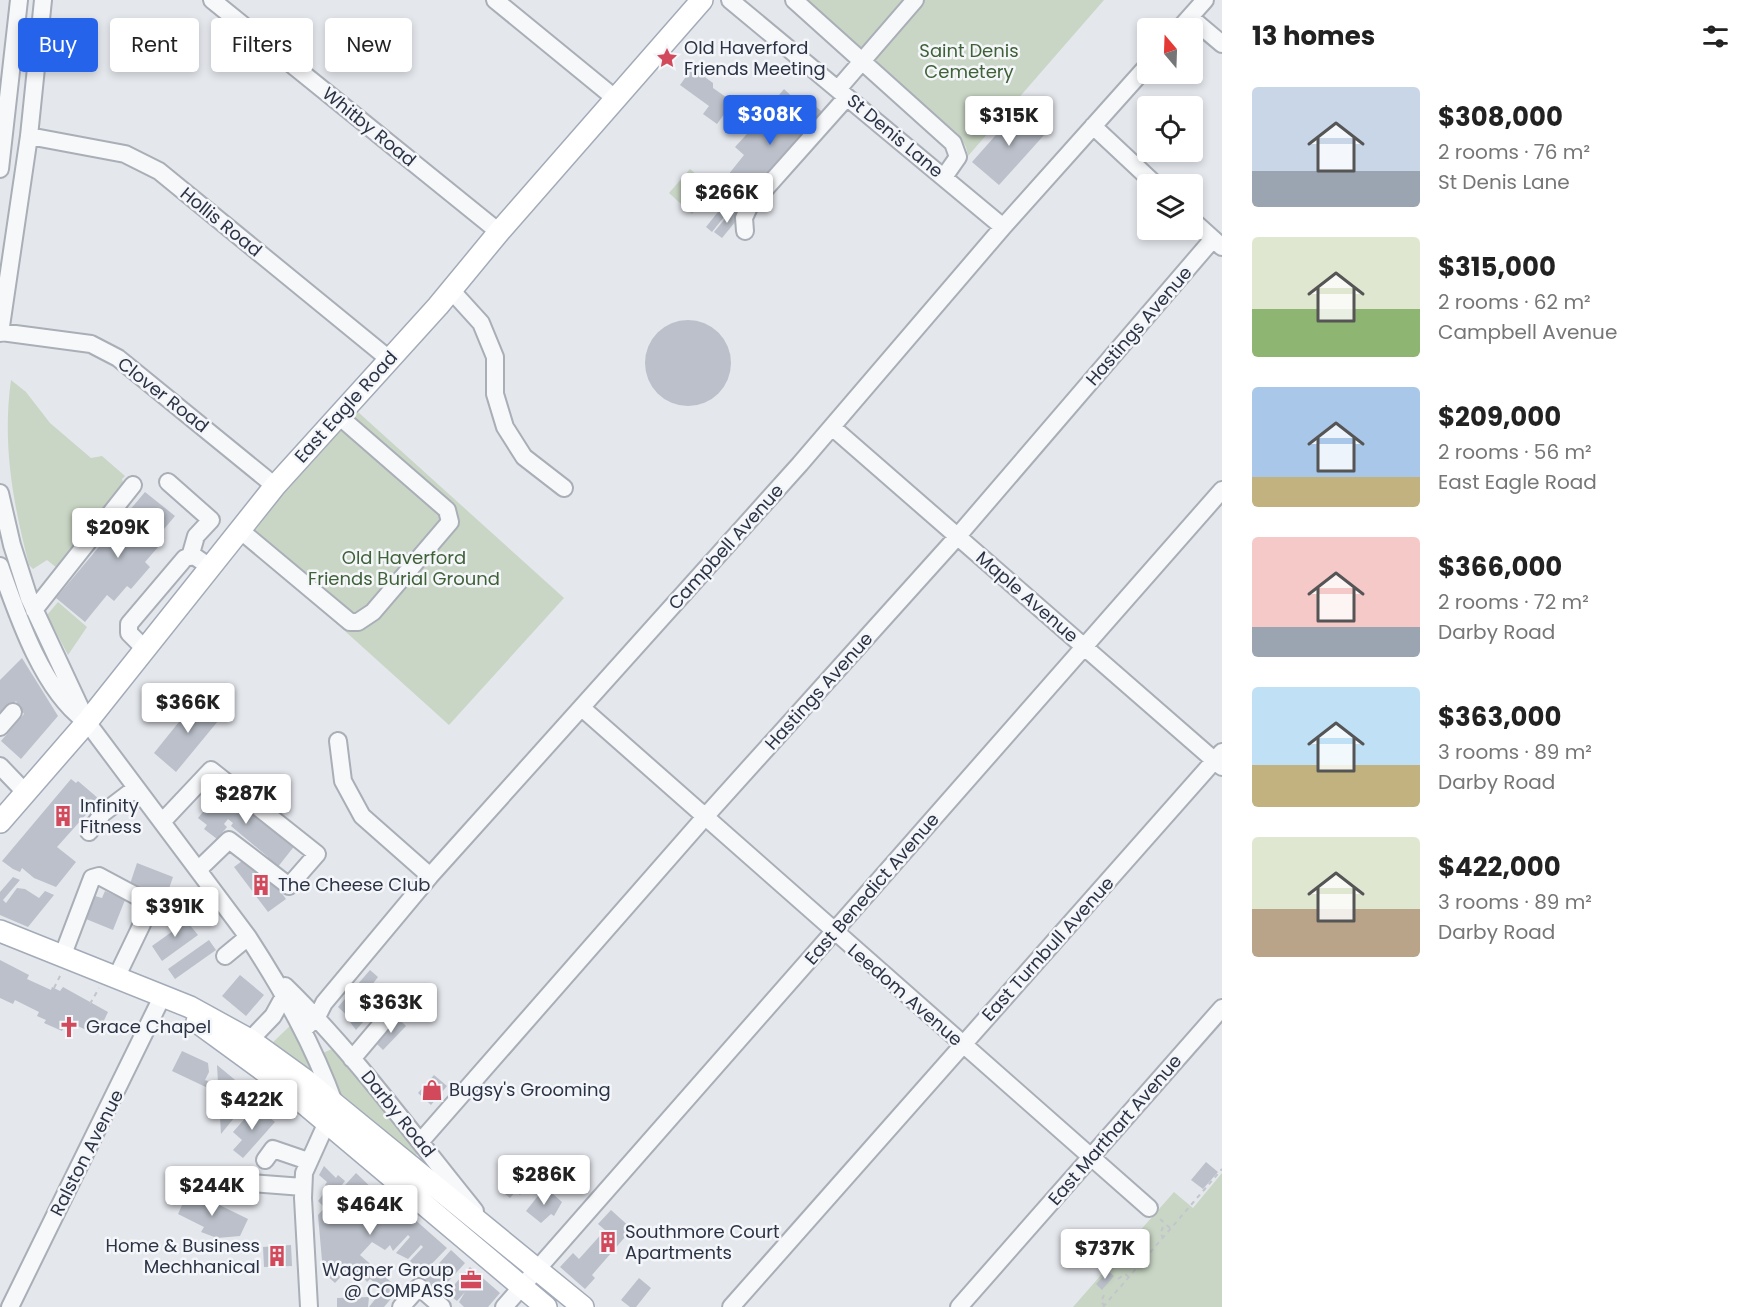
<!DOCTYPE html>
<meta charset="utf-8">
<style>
:root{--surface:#fff;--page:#f6f6f6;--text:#222;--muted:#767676;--accent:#2563eb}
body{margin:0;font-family:Poppins,sans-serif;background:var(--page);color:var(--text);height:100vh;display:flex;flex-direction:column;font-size:22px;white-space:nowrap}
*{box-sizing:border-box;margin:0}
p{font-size:20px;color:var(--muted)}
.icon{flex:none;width:33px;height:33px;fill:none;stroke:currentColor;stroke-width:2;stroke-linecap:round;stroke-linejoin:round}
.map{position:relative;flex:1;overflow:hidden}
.panel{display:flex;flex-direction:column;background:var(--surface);width:540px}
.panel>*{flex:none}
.hud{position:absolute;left:18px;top:18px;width:570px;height:54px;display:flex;gap:12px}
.needle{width:39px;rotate:341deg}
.fabs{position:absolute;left:1137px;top:18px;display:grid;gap:12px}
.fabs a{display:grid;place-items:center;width:66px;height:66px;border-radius:6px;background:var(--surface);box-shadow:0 3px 9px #0003;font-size:30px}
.price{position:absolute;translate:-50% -51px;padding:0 14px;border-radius:6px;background:#fff;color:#222;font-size:20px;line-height:39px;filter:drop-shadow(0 2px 3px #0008)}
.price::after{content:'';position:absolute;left:50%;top:36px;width:18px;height:14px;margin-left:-9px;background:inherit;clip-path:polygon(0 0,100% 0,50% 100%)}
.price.current{background:var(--accent);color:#fff}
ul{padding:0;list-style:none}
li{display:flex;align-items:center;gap:18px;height:150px;padding:0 30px}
li span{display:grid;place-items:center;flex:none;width:168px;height:120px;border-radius:6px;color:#555}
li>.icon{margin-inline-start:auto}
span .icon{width:72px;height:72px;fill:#fffc;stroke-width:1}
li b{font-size:26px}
h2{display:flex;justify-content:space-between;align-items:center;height:72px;padding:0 30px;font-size:26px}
.pill{padding:0 21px;border-radius:6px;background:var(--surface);box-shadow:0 3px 9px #0003;font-size:21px;line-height:54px}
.pill.current{background:var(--accent);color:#fff}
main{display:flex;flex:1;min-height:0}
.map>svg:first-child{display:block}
</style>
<main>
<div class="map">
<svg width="1222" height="1307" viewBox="0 0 1222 1307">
<rect width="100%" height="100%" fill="#e4e7ec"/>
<!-- green -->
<path fill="#c9d6c5" d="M 802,0 L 1104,0 L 968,156 L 966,147 L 959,135 Z
M 690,169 L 714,190 L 692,214 L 669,193 Z
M 11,380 L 26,392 L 50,423 L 91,458 L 102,456 L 125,476 L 122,479 L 125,490 L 57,568 L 47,560 L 33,569 L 29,565 C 13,503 2,444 11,380 Z
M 358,412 L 564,598 L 449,725 L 243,539 Z
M 58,602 L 87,627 L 68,655 L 47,615 Z
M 293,1023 L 319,1082 L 270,1045 Z
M 334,1048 L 420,1151 L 410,1161 L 341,1104 L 323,1053 Z
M 1222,1173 L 1222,1307 L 1073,1307 L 1174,1192 L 1193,1208 Z"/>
<!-- building -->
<path fill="#bbc0ca" d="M 695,70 L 713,83 L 713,88 L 733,102 L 717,124 L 703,114 L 709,106 L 680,85 L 690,71 L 693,73 Z
M 784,89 L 808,112 L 814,105 L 826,115 L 751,201 L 743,193 L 734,200 L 737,202 L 734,205 L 716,190 L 744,155 L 735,147 L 776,102 L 774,101 Z
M 1018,110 L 1025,116 L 1028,113 L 1041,125 L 1038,128 L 1045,134 L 999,185 L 972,162 Z
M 725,203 L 731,208 L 712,232 L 706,227 Z
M 733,209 L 740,216 L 722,238 L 714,232 Z
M645 363a43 43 0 1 1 86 0a43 43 0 1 1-86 0Z
M 145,492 L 175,516 L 153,542 L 159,546 L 145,562 L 150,567 L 131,589 L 127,586 L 114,601 L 107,595 L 85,622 L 56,598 Z
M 22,658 L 58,716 L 21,759 L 1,741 L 24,714 L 16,701 L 0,718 L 0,680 Z
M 199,697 L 223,715 L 176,772 L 154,753 Z
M 71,779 L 76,783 L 78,781 L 99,799 L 96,802 L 103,808 L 97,815 L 91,809 L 57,847 L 76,862 L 56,887 L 34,878 L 22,868 L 20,872 L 13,869 L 2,861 Z
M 225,785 L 296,844 L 277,868 L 266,859 L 268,857 L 231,826 L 233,823 L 228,819 L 224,824 L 227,827 L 217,839 L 204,829 L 207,825 L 198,818 Z
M 246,858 L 255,870 L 258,868 L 266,879 L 262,882 L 264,884 L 271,879 L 286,899 L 268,912 L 234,867 Z
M 137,863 L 173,877 L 165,900 L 129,887 Z
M 13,877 L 20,880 L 3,900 L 6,903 L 17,888 L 25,889 L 39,898 L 45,891 L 54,895 L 28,927 L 0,915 L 0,892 Z
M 105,891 L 125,900 L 113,930 L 86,919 L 95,896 L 102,898 Z
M 180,913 L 198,935 L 162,961 L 152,946 L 173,931 L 169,926 L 177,921 L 174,918 Z
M 209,940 L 216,950 L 175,979 L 168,969 Z
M 0,960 L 29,975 L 27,979 L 51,990 L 52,987 L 60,991 L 63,987 L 108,1012 L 97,1035 L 67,1021 L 62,1031 L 44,1023 L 46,1020 L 37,1016 L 39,1012 L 15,1000 L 13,1004 L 0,998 Z
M 370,970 L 378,977 L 368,990 L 373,995 L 361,1008 L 373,998 L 379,1004 L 356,1030 L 350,1022 L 352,1020 L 338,1007 Z
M 240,975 L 264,995 L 246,1016 L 222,996 Z
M 399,1019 L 406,1026 L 383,1050 L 376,1043 Z
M 182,1051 L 208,1063 L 209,1072 L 205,1080 L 213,1083 L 210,1089 L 172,1071 Z
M 217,1065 L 240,1084 L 234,1092 L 247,1102 L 221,1134 Z
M 434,1075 L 447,1086 L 431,1105 L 418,1093 Z
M 256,1106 L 275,1122 L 243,1158 L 233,1150 L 242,1140 L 233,1132 Z
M 1206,1162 L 1218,1172 L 1203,1189 L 1191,1180 Z
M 522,1163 L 536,1176 L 520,1195 L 516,1191 L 510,1198 L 499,1189 Z
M 324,1166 L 336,1178 L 338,1175 L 345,1181 L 324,1207 L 318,1201 L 328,1188 L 325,1185 L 327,1182 L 319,1175 Z
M 356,1173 L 377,1193 L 413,1218 L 447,1248 L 423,1273 L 410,1261 L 423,1247 L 421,1245 L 408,1259 L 396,1253 L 410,1237 L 408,1235 L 393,1251 L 390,1245 L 385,1250 L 372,1242 L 360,1255 L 399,1289 L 384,1307 L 369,1307 L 383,1289 L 370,1279 L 367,1282 L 361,1274 L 358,1277 L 348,1269 L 335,1283 L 323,1272 L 318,1215 Z
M 545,1187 L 562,1202 L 554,1216 L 551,1214 L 541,1223 L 526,1211 Z
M 189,1190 L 248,1219 L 240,1236 L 217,1238 L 201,1232 L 204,1227 L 178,1214 Z
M 611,1210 L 632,1229 L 592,1275 L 595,1278 L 585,1289 L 560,1267 L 573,1253 L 579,1259 L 605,1230 L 598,1224 Z
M 291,1245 L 292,1266 L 264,1267 L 263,1247 Z
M 451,1250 L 465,1263 L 439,1292 L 425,1279 Z
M 470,1267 L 500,1293 L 488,1307 L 464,1307 L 459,1302 L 465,1292 L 457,1301 L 447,1293 Z
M 1108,1271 L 1114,1276 L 1102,1290 L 1096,1284 Z
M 639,1278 L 651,1288 L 636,1307 L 630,1307 L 621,1300 Z
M 369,1297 L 368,1307 L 337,1307 L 337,1298 Z"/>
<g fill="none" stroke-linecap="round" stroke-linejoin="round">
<defs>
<path id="minor" d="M 212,0 L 499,232
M 495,0 L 616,99
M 730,0 L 1003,227
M 794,0 L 953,143 L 958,157 L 944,177
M 1190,17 L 1222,44
M 1180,28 L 1205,0
M 838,89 L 915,0
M 1093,126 L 1155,184
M 29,136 L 125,154 L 159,171 L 389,359
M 0,169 L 19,0
M 1192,220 L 1222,247
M 745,231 L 744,218 L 749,207 L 847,97
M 451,290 L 481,323 L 495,357 L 495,394 L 505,427 L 524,457 L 564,488
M 0,332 L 91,344 L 118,358 L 275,486
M 0,333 L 29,136 L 43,0
M 832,427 L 1222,767
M 168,482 L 211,520 L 196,536 L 190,557
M 0,493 L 12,545 L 29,598 L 87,722 L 248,937 C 283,991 313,1044 335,1105
M 240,530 L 350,622 L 358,622 L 373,612 L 450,522 L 447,510 L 340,417
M 0,566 C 17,614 42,689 84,720
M 34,610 L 133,485
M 145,649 L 129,633 L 129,624 L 185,558 L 194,556 L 210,567
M 582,708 L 1149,1208
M 0,727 L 13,712
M 338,741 L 343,781 L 362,816 L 430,876
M 0,766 L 24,791
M 162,822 L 211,770 L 317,854 L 289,886 L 229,840 L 198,870
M 89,832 L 103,813 L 136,788
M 225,956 L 248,937
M 62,957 L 92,878 L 99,876 L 142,899 L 146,906 L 142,924 L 116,978
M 285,986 C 355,1054 413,1135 475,1211
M 304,1029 L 317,1017 L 324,1003 L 430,876 L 800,464 L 1003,227 L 1148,65
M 250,1040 L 273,1016 L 284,996
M 352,1059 L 406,995
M 421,1141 L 704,818 L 957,537 L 1213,239
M 265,1160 L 273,1149 L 308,1161
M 197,1177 L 233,1192 L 238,1182 L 303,1187
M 10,1307 L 162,997
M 309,1307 L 303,1198 L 304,1173 L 327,1122
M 401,1307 L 419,1287 L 442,1307
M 504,1307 L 1222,490
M 731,1307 L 1222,752
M 959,1307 L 1222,1008"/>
<path id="major" d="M 0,822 L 87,722 L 275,486 L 438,306 L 499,232 L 702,0
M 0,931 L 190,1007 L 250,1040 L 304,1079 L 583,1307
M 197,1022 L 275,1079 L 546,1307"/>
</defs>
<!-- minor casing -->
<use href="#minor" stroke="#a9aeb7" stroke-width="20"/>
<!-- major casing -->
<use href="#major" stroke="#a3abb8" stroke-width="24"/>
<!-- path -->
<path stroke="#c2c5cb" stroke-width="2" stroke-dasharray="4.5 4.5" stroke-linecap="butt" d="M 54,988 L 62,972
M 90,1004 L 99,988
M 1160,1219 L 1170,1228
M 1163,1227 L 1160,1234 L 1163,1237
M 1118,1279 L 1125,1274 L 1129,1277
M 1104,1295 L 1101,1302 L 1104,1305
M 1103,1307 L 1222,1169"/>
<!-- minor -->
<use href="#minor" stroke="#f7f8fa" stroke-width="16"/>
<!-- major -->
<use href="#major" stroke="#fff" stroke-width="21"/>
</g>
<!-- icons -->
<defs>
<symbol id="sight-bare" viewBox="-9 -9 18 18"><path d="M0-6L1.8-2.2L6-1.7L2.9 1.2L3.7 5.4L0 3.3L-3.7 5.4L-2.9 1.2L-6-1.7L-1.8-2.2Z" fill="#d1495b" stroke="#f4f6f9" stroke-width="2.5" paint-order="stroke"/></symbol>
<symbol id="building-bare" viewBox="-9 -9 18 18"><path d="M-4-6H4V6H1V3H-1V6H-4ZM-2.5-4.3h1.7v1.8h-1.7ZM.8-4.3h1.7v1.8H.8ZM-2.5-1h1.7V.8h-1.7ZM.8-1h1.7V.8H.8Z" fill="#d1495b" stroke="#f4f6f9" stroke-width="2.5" paint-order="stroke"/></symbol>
<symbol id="church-bare" viewBox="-9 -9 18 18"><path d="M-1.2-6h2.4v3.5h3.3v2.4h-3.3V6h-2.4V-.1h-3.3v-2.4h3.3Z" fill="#d1495b" stroke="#f4f6f9" stroke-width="2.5" paint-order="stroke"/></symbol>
<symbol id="shop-bare" viewBox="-9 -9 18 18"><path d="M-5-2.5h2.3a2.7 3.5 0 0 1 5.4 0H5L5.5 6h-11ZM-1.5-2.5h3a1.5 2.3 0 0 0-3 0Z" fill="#d1495b" stroke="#f4f6f9" stroke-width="2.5" paint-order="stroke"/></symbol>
<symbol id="office-bare" viewBox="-9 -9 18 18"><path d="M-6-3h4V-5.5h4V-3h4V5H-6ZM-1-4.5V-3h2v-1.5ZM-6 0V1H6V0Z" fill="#d1495b" stroke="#f4f6f9" stroke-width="2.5" paint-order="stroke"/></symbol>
</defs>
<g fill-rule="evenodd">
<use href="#sight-bare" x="652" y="43" width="30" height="30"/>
<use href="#building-bare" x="48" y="801" width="30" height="30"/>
<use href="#building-bare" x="246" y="870" width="30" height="30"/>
<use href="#church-bare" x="54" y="1012" width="30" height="30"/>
<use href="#shop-bare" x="417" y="1075" width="30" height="30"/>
<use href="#building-bare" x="593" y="1227" width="30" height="30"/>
<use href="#building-bare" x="262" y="1241" width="30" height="30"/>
<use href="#office-bare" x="456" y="1265" width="30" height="30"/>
</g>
<g text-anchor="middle" stroke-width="5" stroke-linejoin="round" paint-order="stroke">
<!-- poi labels -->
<g font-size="18" fill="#2b3445" stroke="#f4f6f9" text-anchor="start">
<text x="684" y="54">Old Haverford<tspan x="684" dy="21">Friends Meeting</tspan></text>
<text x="80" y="812">Infinity<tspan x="80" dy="21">Fitness</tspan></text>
<text x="278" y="891">The Cheese Club</text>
<text x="86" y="1033">Grace Chapel</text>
<text x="449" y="1096">Bugsy's Grooming</text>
<text x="625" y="1238">Southmore Court<tspan x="625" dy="21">Apartments</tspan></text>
<text x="260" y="1252" text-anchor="end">Home &amp; Business<tspan x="260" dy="21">Mechhanical</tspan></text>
<text x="454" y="1276" text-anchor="end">Wagner Group<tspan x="454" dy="21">@ COMPASS</tspan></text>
</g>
<!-- park labels -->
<g font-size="18" fill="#3f6138" stroke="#f4f6f9">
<text x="969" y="57">Saint Denis<tspan x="969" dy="21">Cemetery</tspan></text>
<text x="404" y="564">Old Haverford<tspan x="404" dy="21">Friends Burial Ground</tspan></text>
</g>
<!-- street labels -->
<g font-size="18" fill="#2b3445" stroke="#f4f6f9">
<text transform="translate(369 127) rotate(39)" y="6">Whitby Road</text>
<text transform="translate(895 136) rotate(40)" y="6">St Denis Lane</text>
<text transform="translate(221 222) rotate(39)" y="6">Hollis Road</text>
<text transform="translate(1139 326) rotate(-49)" y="6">Hastings Avenue</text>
<text transform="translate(163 395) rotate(38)" y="6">Clover Road</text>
<text transform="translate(346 407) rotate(-48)" y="6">East Eagle Road</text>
<text transform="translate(726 547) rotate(-48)" y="6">Campbell Avenue</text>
<text transform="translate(1027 597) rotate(41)" y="6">Maple Avenue</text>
<text transform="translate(819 691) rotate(-48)" y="6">Hastings Avenue</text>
<text transform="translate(872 889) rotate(-49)" y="6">East Benedict Avenue</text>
<text transform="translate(1048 949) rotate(-48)" y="6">East Turnbull Avenue</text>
<text transform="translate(905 995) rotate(41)" y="6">Leedom Avenue</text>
<text transform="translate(398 1114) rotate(51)" y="6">Darby Road</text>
<text transform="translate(1115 1130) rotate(-49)" y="6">East Marthart Avenue</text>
<text transform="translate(87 1153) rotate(-63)" y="6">Ralston Avenue</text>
</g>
</g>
</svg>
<div class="fabs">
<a><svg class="needle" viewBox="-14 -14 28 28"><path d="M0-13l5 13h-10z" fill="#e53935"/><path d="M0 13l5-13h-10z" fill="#767676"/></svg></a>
<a><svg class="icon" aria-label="locate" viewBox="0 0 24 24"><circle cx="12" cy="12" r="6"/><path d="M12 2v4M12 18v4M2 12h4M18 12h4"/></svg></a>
<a><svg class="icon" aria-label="layers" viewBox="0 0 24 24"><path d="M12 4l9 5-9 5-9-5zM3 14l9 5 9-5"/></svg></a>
</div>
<b class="price current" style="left:770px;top:146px">$308K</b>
<b class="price" style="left:1009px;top:147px">$315K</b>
<b class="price" style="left:727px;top:224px">$266K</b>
<b class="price" style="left:118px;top:559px">$209K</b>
<b class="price" style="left:188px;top:734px">$366K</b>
<b class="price" style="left:246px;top:825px">$287K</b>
<b class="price" style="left:175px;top:938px">$391K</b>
<b class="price" style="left:391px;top:1034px">$363K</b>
<b class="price" style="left:252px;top:1131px">$422K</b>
<b class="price" style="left:544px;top:1206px">$286K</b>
<b class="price" style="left:212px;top:1217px">$244K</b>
<b class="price" style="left:370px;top:1236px">$464K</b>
<b class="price" style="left:1105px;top:1280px">$737K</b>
<div class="hud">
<a class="pill current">Buy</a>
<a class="pill">Rent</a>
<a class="pill">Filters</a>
<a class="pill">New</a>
</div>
</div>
<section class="panel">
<h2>13 homes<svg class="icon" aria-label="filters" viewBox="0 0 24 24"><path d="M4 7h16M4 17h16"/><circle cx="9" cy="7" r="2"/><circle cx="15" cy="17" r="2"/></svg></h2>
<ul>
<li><span style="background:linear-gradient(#c9d6e8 70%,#9aa5b1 0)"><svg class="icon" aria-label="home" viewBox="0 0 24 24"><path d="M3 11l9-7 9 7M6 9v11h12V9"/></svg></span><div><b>$308,000</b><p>2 rooms · 76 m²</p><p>St Denis Lane</p></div></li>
<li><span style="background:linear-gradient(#dfe7d0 60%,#8fb573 0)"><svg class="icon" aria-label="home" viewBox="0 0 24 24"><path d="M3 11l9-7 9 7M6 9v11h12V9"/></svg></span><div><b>$315,000</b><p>2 rooms · 62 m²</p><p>Campbell Avenue</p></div></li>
<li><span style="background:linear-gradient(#a9c7e8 75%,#c2b280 0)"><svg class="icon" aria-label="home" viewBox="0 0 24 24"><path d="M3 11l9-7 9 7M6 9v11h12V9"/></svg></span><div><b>$209,000</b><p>2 rooms · 56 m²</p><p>East Eagle Road</p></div></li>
<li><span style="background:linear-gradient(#f6c9c9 75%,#9aa5b1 0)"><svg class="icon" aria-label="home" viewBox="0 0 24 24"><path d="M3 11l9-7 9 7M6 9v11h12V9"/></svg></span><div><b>$366,000</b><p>2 rooms · 72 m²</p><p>Darby Road</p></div></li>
<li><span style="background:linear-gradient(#bfe0f5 65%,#c2b280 0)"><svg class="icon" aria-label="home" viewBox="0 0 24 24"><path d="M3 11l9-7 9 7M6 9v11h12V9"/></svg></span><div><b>$363,000</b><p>3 rooms · 89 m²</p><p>Darby Road</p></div></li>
<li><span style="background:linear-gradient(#dfe7d0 60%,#b9a48a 0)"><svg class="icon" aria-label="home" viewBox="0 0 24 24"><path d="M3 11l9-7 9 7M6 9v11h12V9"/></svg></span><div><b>$422,000</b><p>3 rooms · 89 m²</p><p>Darby Road</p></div></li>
</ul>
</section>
</main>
